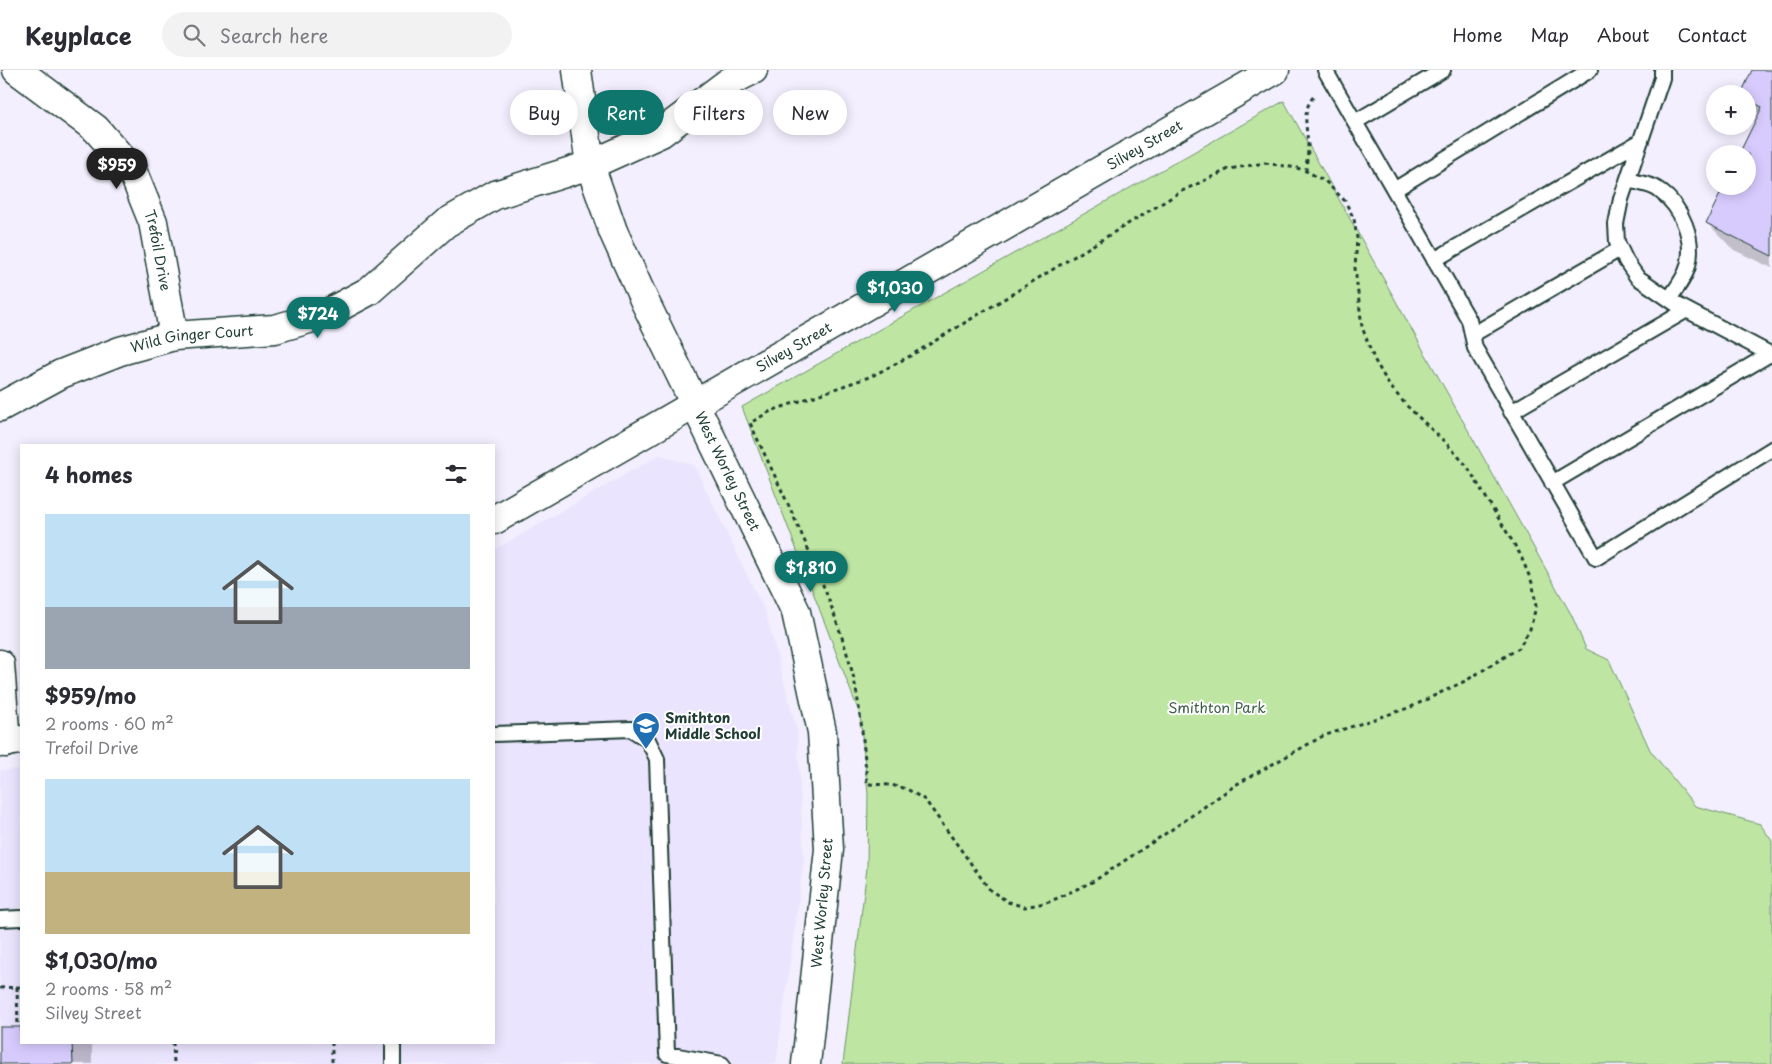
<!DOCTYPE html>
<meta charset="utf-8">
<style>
:root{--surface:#fff;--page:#f2f2f3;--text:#2b2b33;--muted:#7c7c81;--line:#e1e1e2;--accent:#0f766e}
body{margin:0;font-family:"Playpen Sans",sans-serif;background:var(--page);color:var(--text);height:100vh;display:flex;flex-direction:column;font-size:19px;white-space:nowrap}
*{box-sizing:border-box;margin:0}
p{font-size:16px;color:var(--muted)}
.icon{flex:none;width:28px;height:28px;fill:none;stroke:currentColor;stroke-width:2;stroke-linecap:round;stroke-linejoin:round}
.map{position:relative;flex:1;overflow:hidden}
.details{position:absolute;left:20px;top:374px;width:475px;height:600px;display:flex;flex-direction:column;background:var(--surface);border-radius:0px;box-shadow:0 2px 12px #0003}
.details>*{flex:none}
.banner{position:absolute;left:510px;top:20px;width:475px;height:45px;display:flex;gap:10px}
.buttons{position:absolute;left:1706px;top:15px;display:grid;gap:10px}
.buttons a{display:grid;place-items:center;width:50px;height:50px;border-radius:50%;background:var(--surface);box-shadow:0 2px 12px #0003;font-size:25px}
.price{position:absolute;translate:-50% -42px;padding:0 11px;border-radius:18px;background:var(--accent);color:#fff;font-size:16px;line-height:32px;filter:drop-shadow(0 1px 2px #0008)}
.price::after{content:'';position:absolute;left:50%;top:30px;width:15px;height:11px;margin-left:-8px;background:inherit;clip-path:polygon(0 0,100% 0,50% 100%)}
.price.active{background:#222;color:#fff}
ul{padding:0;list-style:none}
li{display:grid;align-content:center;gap:10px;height:265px;padding:0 25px}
li span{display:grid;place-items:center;height:155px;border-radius:0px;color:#555}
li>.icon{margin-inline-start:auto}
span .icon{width:90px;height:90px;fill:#fffc;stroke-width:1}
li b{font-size:21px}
h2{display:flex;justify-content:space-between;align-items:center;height:60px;padding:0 25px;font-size:21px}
.pill{padding:0 18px;border-radius:22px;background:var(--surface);box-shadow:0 2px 12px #0003;font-size:18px;line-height:45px}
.pill.active{background:var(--accent);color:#fff}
header{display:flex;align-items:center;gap:30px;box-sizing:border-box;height:70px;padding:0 25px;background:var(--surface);border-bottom:1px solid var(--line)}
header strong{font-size:24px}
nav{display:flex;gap:28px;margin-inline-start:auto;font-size:18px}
.search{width:350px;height:45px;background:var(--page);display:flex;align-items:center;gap:12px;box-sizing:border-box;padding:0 18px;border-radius:28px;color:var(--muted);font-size:19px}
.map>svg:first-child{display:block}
</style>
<header>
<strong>Keyplace</strong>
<div class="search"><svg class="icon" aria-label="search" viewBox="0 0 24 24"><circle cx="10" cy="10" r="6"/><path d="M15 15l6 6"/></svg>Search here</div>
<nav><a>Home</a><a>Map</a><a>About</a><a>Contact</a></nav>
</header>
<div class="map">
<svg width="1772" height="994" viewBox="0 0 1772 994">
<rect width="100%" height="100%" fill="#f3effe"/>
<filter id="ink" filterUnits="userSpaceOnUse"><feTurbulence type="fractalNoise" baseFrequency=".02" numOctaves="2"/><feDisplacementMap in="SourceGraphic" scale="10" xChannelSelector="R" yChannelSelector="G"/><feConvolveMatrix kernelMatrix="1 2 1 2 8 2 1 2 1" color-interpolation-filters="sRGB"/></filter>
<g filter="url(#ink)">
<!-- built -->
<path fill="#ebe4fe" d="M 659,385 L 694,395 L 766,544 L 797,660 L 804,790 L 776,994 L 0,994 L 0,700 L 21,699 L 21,972 L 494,972 L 494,480 Z"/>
<!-- green -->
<path fill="#bee6a2" stroke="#6e926b" d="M 1284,31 L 1572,546 L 1586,579 L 1609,590 L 1650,680 L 1695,736 L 1760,754 L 1772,771 L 1772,994 L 843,994 L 867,798 L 868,724 L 860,645 L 742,337 Z"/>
<!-- shadow -->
<path fill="#0003" d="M 1754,0 L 1772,0 L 1772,198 L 1734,180 L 1707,153 L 1748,116 L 1748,84 L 1760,45 L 1748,32 L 1748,24 Z
M 0,958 L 21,958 L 21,972 L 87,972 L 92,977 L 92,994 L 0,994 Z"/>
<!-- building -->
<path fill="#d7cbfd" stroke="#1f3d34" d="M 1752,0 L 1772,0 L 1772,186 L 1706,153 L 1724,116 L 1748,116 L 1748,84 L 1739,84 L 1762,37 L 1748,30 L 1748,24 L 1741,24 Z
M 0,957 L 21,957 L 21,972 L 72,972 L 73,994 L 0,994 Z"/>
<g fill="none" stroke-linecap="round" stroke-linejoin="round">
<defs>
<path id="service" d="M 1325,0 L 1469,250 L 1475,278 L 1596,488 L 1772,379
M 1662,0 L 1662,8 L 1621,129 L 1616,154 L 1617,172 L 1626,191 L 1637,207 L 1679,236 L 1772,285
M 1355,52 L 1443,0
M 1628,110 C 1638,113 1652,114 1660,121 C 1682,137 1695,169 1688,196 C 1685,208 1676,219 1669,229
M 1394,120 L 1590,0
M 1434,190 L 1641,71
M 1472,265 L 1620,179
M 1511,342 L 1687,240
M 1552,413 L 1770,284
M 494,664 L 631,659 L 648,670 L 657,689 L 667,984 L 722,994
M 0,849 L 21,848
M 393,972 L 393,994"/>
<g id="minor">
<path id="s1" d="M 17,0 L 96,59 L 132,100 L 153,152 L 174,266"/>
<path id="s2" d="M 0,337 L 61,304 L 120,281 L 174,266 L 275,259 L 326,244 L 369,221 L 446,153 L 495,125 L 590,95 L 661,63 L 729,12 L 753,0"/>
<path d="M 0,594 L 6,673"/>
</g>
<g id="tertiary">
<path id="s3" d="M 577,0 L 590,95 L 613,161 L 645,232 L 796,542 L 822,662 L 829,779 L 806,994"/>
<path id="s4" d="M 494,450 L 1275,0"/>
<path d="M 0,673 L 21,670"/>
</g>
</defs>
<!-- service casing -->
<use href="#service" stroke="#1f3d34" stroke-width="18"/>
<!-- minor casing -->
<use href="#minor" stroke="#1f3d34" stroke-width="31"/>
<!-- tertiary casing -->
<use href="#tertiary" stroke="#1f3d34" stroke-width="31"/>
<!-- path -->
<path stroke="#1f3d34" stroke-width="3" stroke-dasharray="4 4" stroke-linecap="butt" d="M 1265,93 L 1297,98 L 1306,101 L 1325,111 L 1345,131 L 1354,149 L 1357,168 L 1355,198 L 1362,257 L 1374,289 L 1389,315 L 1407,336 L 1446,373 L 1467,396 L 1520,484 L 1533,515 L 1536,537 L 1530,559 L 1519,578 L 1467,610 L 1411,637 L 1323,666 L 1237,714 L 1171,760 L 1094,811 L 1049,832 L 1025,837 L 1008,832 L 990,820 L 925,730 L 907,719 L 891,715 L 867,714 C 864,678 861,641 853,605 C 830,517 788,435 750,353 L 771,341 L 872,306 L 910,286 L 1182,121 L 1229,99 Z
M 1306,101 C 1306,94 1308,86 1308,78 C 1308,60 1300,40 1315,25
M 17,917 L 18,957
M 0,918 L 21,917
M 173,972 L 174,994
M 332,972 L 332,994"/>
<!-- service -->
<use href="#service" stroke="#fff" stroke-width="14"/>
<!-- minor -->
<use href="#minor" stroke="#fff" stroke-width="28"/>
<!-- tertiary -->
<use href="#tertiary" stroke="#fff" stroke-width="28"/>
</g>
</g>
<!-- icons -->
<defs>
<symbol id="school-pin" viewBox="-11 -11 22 30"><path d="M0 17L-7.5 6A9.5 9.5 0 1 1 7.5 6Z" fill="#1f6fb2" stroke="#fff"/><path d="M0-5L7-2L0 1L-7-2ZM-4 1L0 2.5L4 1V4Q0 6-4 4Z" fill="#fff"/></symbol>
</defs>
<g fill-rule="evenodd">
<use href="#school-pin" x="630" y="640" width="32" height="43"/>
</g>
<g text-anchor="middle" stroke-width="4" stroke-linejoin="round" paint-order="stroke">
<!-- street labels -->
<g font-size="14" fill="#1f3d34" stroke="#fff">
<text dy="5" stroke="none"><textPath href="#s4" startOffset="751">Silvey Street</textPath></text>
<text dy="5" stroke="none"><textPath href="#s1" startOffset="238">Trefoil Drive</textPath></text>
<text dy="5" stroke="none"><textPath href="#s2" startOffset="206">Wild Ginger Court</textPath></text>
<text dy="5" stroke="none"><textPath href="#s4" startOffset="346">Silvey Street</textPath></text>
<text dy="5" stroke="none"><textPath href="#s3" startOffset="432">West Worley Street</textPath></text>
<text transform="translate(822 833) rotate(-85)" y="5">West Worley Street</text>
</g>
<!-- park labels -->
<g font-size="14" fill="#3f5f4a" stroke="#fff">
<text x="1217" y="643">Smithton Park</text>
</g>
<!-- poi labels -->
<g font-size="14" font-weight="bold" fill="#1f3d34" stroke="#fff" text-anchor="start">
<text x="665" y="653">Smithton<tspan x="665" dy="16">Middle School</tspan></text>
</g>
</g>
</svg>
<div class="buttons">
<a>+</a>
<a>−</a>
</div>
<b class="price active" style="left:117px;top:120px">$959</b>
<b class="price" style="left:895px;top:243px">$1,030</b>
<b class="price" style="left:318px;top:269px">$724</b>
<b class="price" style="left:811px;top:523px">$1,810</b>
<div class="banner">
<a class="pill">Buy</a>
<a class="pill active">Rent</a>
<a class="pill">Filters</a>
<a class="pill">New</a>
</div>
<section class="details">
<h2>4 homes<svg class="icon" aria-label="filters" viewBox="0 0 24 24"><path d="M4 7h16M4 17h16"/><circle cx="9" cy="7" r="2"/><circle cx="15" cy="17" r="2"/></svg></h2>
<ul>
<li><span style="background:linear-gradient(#bfe0f5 60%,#9aa5b1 0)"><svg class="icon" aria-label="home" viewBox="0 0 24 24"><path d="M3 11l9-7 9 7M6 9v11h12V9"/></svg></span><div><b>$959/mo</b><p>2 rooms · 60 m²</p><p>Trefoil Drive</p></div></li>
<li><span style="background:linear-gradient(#bfe0f5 60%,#c2b280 0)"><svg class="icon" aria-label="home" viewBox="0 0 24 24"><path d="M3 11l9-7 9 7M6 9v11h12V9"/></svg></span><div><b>$1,030/mo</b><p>2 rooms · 58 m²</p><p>Silvey Street</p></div></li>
</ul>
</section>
</div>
